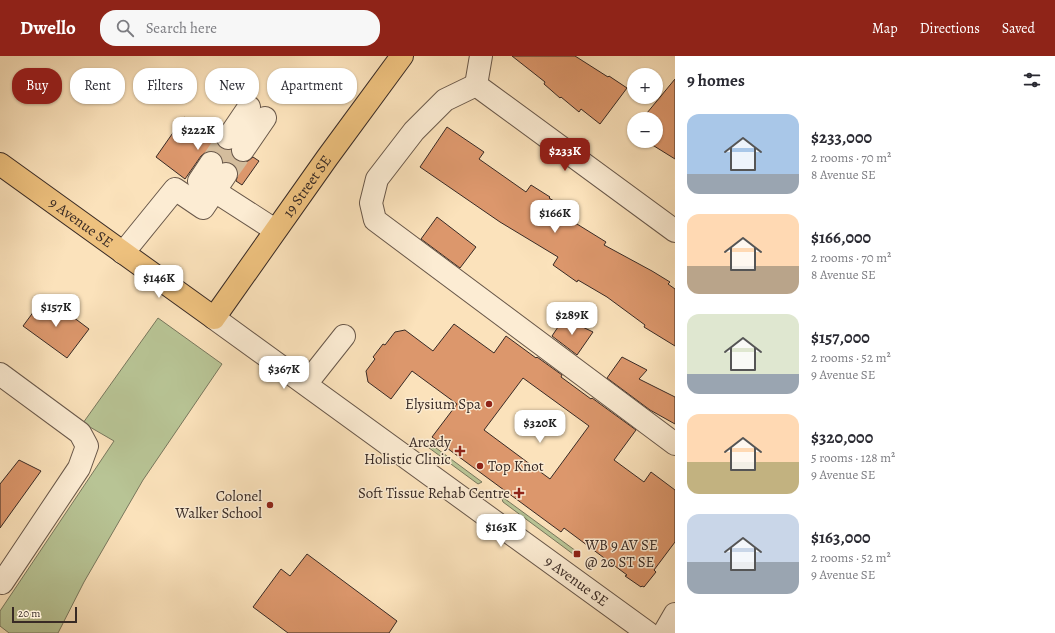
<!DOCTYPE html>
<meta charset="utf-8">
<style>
:root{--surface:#fff;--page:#f7f7f7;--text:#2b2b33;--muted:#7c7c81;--accent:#8f2418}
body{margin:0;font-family:Alegreya,serif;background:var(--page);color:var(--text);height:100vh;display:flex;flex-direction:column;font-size:15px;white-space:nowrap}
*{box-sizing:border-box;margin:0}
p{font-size:13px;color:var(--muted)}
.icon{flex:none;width:22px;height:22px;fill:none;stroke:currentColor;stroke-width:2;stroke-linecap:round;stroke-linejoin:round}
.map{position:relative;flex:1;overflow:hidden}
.drawer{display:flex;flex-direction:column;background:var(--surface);width:380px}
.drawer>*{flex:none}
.top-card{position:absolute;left:12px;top:12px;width:380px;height:36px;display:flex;gap:8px}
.controls{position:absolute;left:627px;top:12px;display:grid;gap:8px}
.controls a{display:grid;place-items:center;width:36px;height:36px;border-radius:50%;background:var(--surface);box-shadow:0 1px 3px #0004;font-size:20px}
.scale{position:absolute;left:12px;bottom:10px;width:65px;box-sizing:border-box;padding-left:4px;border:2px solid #382a25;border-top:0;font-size:11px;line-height:14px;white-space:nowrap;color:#382a25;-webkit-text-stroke:3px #fcecd3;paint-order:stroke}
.price{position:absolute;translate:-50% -34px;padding:0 9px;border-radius:8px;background:#fff;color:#222;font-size:13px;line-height:26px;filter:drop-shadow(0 1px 2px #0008)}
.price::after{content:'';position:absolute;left:50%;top:24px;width:12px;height:9px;margin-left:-6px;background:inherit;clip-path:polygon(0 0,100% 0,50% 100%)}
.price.current{background:var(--accent);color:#fff}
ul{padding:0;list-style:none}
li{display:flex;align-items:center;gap:12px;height:100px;padding:0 12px}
li span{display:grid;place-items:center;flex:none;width:112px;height:80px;border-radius:12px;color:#555}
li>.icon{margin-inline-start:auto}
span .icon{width:48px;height:48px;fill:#fffc;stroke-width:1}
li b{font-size:17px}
h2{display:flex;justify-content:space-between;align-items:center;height:48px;padding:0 12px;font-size:17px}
.tag{padding:0 14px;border-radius:16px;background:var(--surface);box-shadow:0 1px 3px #0004;font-size:14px;line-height:36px}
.tag.current{background:var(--accent);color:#fff}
header{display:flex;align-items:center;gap:24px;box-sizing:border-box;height:56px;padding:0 20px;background:var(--accent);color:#fff}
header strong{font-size:19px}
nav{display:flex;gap:22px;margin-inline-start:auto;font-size:14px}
.search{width:280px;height:36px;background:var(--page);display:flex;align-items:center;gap:10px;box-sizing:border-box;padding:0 14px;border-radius:16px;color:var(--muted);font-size:15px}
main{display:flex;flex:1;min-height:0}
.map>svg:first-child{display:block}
</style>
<header>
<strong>Dwello</strong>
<div class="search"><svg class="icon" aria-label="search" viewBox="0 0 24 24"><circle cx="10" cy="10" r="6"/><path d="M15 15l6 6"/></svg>Search here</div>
<nav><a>Map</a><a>Directions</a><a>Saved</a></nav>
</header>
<main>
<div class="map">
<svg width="675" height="577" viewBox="0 0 675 577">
<rect width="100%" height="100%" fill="#fbe2bb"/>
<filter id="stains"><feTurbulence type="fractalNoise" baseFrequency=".005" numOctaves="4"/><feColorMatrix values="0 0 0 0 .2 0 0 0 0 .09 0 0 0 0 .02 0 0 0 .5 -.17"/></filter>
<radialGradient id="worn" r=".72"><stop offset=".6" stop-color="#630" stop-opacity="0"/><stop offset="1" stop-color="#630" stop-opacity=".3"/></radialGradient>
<!-- green -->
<path fill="#b8c495" stroke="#78775d" d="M 158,262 L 222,308 L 143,424 L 84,526 L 58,577 L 9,577 L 0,570 L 0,555 L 114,385 L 83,367 Z
M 422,385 L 432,389 L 482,426 L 478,428 L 421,386 Z
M 501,440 L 576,495 L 573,498 L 503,446 Z"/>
<!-- building -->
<path fill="#dc976c" stroke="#382a25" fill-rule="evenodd" d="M 512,0 L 575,0 L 608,21 L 609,20 L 627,32 L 600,68 L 581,53 L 579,56 L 561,41 L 560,42 L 544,28 L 545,26 Z
M 675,23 L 675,103 L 646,85 L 656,85 L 656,63 L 642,63 Z
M 184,61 L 216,84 L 217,88 L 221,92 L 227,94 L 231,94 L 232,100 L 236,104 L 242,106 L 248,105 L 253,101 L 259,105 L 242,129 L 236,125 L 238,118 L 237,112 L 233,107 L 227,106 L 223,106 L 222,101 L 218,97 L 212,95 L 206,96 L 201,100 L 185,123 L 156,101 Z
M 447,71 L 484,96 L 479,103 L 526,136 L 531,129 L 550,141 L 549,142 L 569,154 L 564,160 L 606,186 L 604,189 L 652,215 L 670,226 L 668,228 L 675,233 L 675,290 L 644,271 L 645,269 L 607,241 L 578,224 L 577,226 L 553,209 L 558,201 L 500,166 L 420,111 Z
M 437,161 L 476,191 L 460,212 L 421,183 Z
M 43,243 L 68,261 L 69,258 L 89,273 L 67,302 L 23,270 Z
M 564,262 L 593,276 L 577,299 L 552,280 Z
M 454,268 L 494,297 L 506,280 L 536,302 L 537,301 L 562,319 L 561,321 L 591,343 L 592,342 L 636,374 L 614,404 L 644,426 L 651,416 L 675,434 L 675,486 L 654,514 L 656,516 L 644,531 L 642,530 L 641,531 L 625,520 L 627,519 L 564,472 L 561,476 L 432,381 L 457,348 L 412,315 L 391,343 L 368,326 L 366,315 L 375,303 L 373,301 L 383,288 L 385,289 L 395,276 L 405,274 L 433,295 ZM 523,322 L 589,370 L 550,423 L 484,374 Z
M 622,301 L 647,314 L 639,323 L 675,341 L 675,368 L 650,354 L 607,322 Z
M 19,404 L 41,415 L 0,472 L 0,428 Z
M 307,498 L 397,565 L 389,577 L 288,577 L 253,551 L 281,513 L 290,520 Z"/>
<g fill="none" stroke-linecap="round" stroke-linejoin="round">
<!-- minor-tunnel -->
<path stroke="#d4bd9d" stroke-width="22" stroke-dasharray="22 11" stroke-linecap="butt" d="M 211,107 L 228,82
M 226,118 L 243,94"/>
<defs>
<g id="minor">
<path d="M 476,29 L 445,44 L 414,75 L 377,123 L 371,147 L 375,164 L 675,388"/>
<path d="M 476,29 L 675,175"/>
<path d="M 476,29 L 481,0"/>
<path d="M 228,82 L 249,51"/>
<path d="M 243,94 L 265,62"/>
<path d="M 211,107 L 199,125 L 275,174"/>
<path d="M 123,197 L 175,133 L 203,152 L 226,118"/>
<path id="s1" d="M 214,262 L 648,577"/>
<path d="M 0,318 L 80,377 L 87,390 L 79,412 L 2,527 L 0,526"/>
<path d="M 306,328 L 344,280"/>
<path d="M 664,577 L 675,558"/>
</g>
<g id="major">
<path id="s2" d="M 0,108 L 214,262 L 327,102 L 402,0"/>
</g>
</defs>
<!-- minor casing -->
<use href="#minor" stroke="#69584a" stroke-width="24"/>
<!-- major casing -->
<use href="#major" stroke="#382a25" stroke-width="24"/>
<!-- minor -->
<use href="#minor" stroke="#fcecd3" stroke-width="22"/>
<!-- major -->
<use href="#major" stroke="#eec17e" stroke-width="22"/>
</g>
<!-- markers -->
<g fill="#8f2418" stroke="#fcecd3" stroke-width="1.5">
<circle cx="489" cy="348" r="4"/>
<path d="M458 389h4v4h4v4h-4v4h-4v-4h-4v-4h4z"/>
<circle cx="480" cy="410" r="4"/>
<path d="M517 431h4v4h4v4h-4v4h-4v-4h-4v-4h4z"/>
<circle cx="270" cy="449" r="4"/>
<rect x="573" y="494" width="8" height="8" rx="2"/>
</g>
<g text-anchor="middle" stroke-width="3" stroke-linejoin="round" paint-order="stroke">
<!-- street labels -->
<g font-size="15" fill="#382a25" stroke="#fcecd3">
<text dy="5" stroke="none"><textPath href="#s2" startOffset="425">19 Street SE</textPath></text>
<text dy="5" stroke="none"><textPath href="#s2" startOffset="100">9 Avenue SE</textPath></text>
<text dy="5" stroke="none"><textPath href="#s1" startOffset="448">9 Avenue SE</textPath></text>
</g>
<!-- poi labels -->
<g font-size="15" fill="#382a25" stroke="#fcecd3" text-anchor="end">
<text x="481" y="353">Elysium Spa</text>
<text x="451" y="391">Arcady<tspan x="451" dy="17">Holistic Clinic</tspan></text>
<text x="488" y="415" text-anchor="start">Top Knot</text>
<text x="510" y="442">Soft Tissue Rehab Centre</text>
<text x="262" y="445">Colonel<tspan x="262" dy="17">Walker School</tspan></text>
<text x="585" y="494" text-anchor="start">WB 9 AV SE<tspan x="585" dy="17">@ 20 ST SE</tspan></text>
</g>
</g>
<rect width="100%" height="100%" filter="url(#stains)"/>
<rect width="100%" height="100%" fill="url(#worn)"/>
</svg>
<div class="controls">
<a>+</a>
<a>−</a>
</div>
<div class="scale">20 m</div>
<b class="price" style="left:198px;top:95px">$222K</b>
<b class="price current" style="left:565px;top:116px">$233K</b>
<b class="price" style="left:555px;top:178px">$166K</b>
<b class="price" style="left:159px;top:243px">$146K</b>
<b class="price" style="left:56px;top:272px">$157K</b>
<b class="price" style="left:572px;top:280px">$289K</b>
<b class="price" style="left:284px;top:334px">$367K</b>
<b class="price" style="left:540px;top:388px">$320K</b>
<b class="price" style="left:501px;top:492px">$163K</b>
<div class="top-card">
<a class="tag current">Buy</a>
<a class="tag">Rent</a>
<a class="tag">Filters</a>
<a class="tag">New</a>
<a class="tag">Apartment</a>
</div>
</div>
<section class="drawer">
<h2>9 homes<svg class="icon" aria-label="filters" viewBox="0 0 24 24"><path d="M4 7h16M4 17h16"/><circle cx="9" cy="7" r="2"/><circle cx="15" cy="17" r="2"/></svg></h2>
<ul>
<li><span style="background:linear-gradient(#a9c7e8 75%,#9aa5b1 0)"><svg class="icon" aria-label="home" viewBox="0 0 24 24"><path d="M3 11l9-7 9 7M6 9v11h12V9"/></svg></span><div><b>$233,000</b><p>2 rooms · 70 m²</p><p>8 Avenue SE</p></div></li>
<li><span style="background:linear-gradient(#ffd9b3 65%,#b9a48a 0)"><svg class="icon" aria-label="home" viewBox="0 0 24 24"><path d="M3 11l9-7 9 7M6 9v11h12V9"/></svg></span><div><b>$166,000</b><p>2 rooms · 70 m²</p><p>8 Avenue SE</p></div></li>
<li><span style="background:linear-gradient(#dfe7d0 75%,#9aa5b1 0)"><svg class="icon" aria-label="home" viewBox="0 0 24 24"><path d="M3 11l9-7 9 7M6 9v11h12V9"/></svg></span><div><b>$157,000</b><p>2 rooms · 52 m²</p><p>9 Avenue SE</p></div></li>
<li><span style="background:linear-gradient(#ffd9b3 60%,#c2b280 0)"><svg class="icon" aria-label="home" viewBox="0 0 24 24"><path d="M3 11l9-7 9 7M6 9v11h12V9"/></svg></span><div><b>$320,000</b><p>5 rooms · 128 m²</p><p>9 Avenue SE</p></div></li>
<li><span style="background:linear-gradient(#c9d6e8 60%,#9aa5b1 0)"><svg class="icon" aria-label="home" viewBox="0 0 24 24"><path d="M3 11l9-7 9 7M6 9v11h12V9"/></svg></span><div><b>$163,000</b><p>2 rooms · 52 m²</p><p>9 Avenue SE</p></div></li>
</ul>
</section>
</main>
